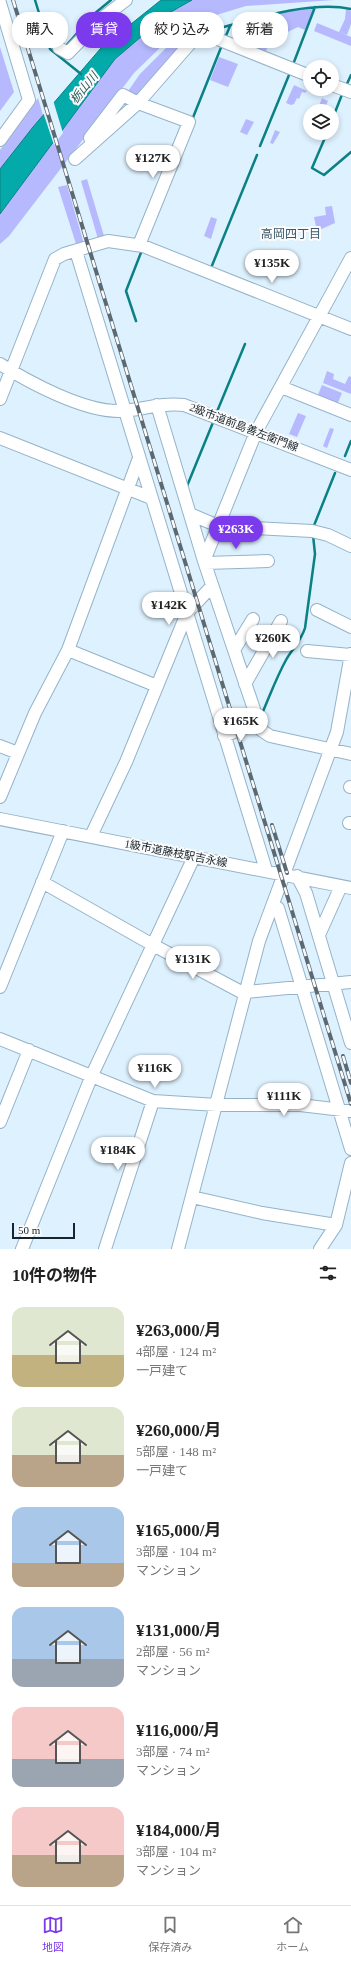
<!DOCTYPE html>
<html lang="ja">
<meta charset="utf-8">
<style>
:root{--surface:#fff;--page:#f2f2f2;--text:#222;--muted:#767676;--line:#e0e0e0;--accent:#7c3aed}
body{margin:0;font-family:"Times New Roman","Noto Sans JP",serif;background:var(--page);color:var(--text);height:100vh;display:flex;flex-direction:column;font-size:15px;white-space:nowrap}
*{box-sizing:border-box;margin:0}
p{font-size:13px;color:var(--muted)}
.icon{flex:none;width:22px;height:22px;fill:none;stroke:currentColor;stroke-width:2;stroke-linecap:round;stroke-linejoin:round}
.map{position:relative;height:1249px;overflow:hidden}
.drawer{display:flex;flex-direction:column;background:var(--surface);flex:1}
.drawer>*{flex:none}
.guide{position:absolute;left:12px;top:12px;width:327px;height:36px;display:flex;gap:8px}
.controls{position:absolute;left:303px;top:60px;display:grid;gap:8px}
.controls a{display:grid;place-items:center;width:36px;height:36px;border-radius:50%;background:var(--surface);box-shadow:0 2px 6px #0003;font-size:20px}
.scale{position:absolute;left:12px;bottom:10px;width:63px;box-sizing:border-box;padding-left:4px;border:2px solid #18242c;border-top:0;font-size:11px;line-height:14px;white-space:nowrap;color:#18242c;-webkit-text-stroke:3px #fbfbfb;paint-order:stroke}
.price{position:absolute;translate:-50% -34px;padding:0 9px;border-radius:14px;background:#fff;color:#222;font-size:13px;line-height:26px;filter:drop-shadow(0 1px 2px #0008)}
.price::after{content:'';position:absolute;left:50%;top:24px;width:12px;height:9px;margin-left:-6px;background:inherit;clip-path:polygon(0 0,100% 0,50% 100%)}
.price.active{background:var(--accent);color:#fff}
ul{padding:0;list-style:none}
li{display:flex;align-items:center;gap:12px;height:100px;padding:0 12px}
li span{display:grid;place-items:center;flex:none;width:112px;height:80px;border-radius:12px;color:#555}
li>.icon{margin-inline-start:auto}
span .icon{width:48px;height:48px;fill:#fffc;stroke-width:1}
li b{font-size:17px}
h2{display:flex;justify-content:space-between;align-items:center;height:48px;padding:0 12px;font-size:17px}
.pill{padding:0 14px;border-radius:16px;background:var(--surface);box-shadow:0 2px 6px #0003;font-size:14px;line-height:36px}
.pill.active{background:var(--accent);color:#fff}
.dock{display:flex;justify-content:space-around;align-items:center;height:56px;border-top:1px solid var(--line);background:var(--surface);font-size:11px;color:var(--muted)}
.dock a{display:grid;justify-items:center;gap:2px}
.dock .active{color:var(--accent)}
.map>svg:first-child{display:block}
</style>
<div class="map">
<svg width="351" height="1249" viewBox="0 0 351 1249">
<rect width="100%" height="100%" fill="#def1fe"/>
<!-- green -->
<path fill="#b6b9fe" d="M 192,0 L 334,0 L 246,6 L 213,16 L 169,39 L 134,73 L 9,236 L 0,244 L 0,214 L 115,59 L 169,13 Z
M 314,9 L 305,30 L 298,27 L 271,40 L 264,55 L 247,49 L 257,25 L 248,21 L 289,10 Z
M 346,9 L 351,11 L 351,24 L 347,35 L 339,32 L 345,19 Z
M 317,23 L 351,37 L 351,46 L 314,31 Z
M 198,31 L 138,101 L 126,94 L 140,74 L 172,42 Z
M 0,47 L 14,92 L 0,111 Z
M 219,57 L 238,64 L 228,87 L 210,80 Z
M 294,85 L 307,91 L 305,93 L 302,92 L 299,99 L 297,98 L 294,104 L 291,105 L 286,103 Z
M 38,98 L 43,115 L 0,169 L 0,150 Z
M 322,98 L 328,101 L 324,110 L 317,111 Z
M 246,119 L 254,122 L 247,135 L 240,132 Z
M 275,130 L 280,132 L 273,144 L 270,143 Z
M 87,179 L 104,236 L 98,239 L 81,181 Z
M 67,185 L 84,244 L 76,244 L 58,187 Z
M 332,206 L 335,223 L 317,231 L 314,217 L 326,215 L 325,207 Z
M 211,217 L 217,219 L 211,239 L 204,236 Z
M 327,371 L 334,374 L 333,379 L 345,384 L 349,376 L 351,377 L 351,394 L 323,383 Z
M 322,385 L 342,393 L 337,405 L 317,397 Z
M 298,413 L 306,416 L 297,437 L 289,434 Z
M 330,428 L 334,429 L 327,448 L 323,446 Z"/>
<!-- water -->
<path fill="#04a9a9" stroke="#0a8184" d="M 161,0 L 192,0 L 169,13 L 115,59 L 0,214 L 0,169 L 33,127 L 101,48 Z"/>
<!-- pier -->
<path fill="#def1fe" d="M 53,100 L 63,133 L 54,145 L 43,112 Z"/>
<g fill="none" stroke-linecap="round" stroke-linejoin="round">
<!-- stream -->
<path stroke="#0a8184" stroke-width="2.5" d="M 35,0 L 50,49 L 81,74
M 209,31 C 250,20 310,0 351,9
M 225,38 L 230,26
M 64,48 L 94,14 L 111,0
M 294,62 L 315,7
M 346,86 L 351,75
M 192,120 L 222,45
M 332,120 L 343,92
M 327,133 L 312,168 L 324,175 L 351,152
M 260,146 L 289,75
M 211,268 L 257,155
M 136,321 L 126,291 L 142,250
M 216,414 L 245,344
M 345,456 L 351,441
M 187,486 L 214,420
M 313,528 L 335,473
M 261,716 C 269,698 276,678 286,660 C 292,649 301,641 305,628 L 315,554 L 313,535"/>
<defs>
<path id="minor" d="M 0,3 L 29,100 L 0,140
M 59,48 L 68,53 L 101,19 L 126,0
M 332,85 L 351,92
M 90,138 L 123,95 L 138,103 L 189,122 L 139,245
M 75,159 L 138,103 L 200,32 L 310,76
M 76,251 L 266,870
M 0,364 C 30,383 83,411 118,411 C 140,411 158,402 184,405 L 351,470
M 281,387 L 351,415
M 0,399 L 55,259 L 64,254 L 108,241 L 143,246 L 351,329
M 157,405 L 204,561 L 261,730 L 270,736 L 351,754
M 0,438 L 151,498
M 190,514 L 218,526 L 312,531 L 328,535 L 351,546
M 204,561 L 256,432 L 351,258
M 205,563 L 268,561
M 317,610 L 351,627
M 68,650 L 157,686
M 234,650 L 253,619
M 307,651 L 351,655
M 245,684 L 281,621
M 224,736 L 258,722
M 0,746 L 18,753
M 350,787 L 351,787
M 0,797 L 35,713 L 68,650 L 139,458
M 0,819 L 351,888
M 349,823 L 351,823
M 91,836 L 126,762 L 187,613 L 212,586
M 297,876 L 306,893 L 351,1043
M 42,882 L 153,945 L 245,994
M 272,906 L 278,908 L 351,1149
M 319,935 L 341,886
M 0,987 L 63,831
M 246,992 L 351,982
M 0,1039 L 153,1101 L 217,1105 L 300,1105 L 351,1111
M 0,1122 L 29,1050
M 192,1197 L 262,1213 L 336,1225
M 22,1249 L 92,1075 L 194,857
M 105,1249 L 153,1101
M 178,1249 L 259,941 L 337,732 L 351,654
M 320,1249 L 336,1225 L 351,1163"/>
</defs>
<!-- minor casing -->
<use href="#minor" stroke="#95b3c8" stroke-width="14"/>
<!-- minor -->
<use href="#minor" stroke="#fff" stroke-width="12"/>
<defs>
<path id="rail" d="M 13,0 L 351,1104
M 272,825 L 287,873
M 343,1056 L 351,1083"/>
</defs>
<!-- rail casing -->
<use href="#rail" stroke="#5b6973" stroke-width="4"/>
<!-- rail -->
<use href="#rail" stroke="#fbfbfb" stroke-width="2.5" stroke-dasharray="8" stroke-linecap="butt"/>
</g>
<g text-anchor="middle" stroke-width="4" stroke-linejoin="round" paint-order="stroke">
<!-- street labels -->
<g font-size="11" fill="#18242c" stroke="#fbfbfb">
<text transform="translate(244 427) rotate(21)" y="4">2級市道前島善左衛門線</text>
<text transform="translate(176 853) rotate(11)" y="4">1級市道藤枝駅吉永線</text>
</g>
<!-- water labels -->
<g font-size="12" font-style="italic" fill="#285e5e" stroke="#fbfbfb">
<text transform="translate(84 88) rotate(-51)" y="4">栃山川</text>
</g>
<!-- neighbourhood labels -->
<g font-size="12" fill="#3e596b" stroke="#fbfbfb">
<text x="291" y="238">高岡四丁目</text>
</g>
</g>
</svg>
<div class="controls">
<a><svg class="icon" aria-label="locate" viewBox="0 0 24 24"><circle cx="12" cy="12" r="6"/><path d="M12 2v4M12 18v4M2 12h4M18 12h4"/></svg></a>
<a><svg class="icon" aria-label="layers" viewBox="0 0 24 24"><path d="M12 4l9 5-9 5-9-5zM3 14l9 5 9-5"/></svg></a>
</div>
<div class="scale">50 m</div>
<b class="price" style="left:153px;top:179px">¥127K</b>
<b class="price" style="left:272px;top:284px">¥135K</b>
<b class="price active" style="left:236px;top:550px">¥263K</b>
<b class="price" style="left:169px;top:626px">¥142K</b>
<b class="price" style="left:273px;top:659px">¥260K</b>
<b class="price" style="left:241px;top:742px">¥165K</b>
<b class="price" style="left:193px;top:980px">¥131K</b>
<b class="price" style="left:155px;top:1089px">¥116K</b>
<b class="price" style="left:284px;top:1117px">¥111K</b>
<b class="price" style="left:118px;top:1171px">¥184K</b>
<div class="guide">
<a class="pill">購入</a>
<a class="pill active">賃貸</a>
<a class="pill">絞り込み</a>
<a class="pill">新着</a>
</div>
</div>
<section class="drawer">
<h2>10件の物件<svg class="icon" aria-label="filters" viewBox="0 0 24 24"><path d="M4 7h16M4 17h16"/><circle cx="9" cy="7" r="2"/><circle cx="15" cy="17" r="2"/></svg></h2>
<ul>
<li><span style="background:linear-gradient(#dfe7d0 60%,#c2b280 0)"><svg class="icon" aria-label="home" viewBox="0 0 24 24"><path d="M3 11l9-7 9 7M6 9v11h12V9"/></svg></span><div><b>¥263,000/月</b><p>4部屋 · 124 m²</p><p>一戸建て</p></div></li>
<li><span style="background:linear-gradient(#dfe7d0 60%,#b9a48a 0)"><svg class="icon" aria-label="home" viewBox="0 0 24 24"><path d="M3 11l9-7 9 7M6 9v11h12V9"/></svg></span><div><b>¥260,000/月</b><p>5部屋 · 148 m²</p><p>一戸建て</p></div></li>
<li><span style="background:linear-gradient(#a9c7e8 70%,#b9a48a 0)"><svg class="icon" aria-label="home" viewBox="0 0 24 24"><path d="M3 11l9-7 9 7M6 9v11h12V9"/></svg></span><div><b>¥165,000/月</b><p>3部屋 · 104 m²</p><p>マンション</p></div></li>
<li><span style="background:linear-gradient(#a9c7e8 65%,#9aa5b1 0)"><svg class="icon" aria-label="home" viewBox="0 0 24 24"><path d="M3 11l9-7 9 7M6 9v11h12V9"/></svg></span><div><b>¥131,000/月</b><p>2部屋 · 56 m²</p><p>マンション</p></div></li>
<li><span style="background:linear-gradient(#f6c9c9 65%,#9aa5b1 0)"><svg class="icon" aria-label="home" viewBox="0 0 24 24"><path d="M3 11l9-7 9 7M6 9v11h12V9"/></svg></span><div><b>¥116,000/月</b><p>3部屋 · 74 m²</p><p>マンション</p></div></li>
<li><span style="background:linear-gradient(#f6c9c9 60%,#b9a48a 0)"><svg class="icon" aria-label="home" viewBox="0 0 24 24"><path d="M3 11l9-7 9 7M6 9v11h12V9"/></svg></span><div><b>¥184,000/月</b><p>3部屋 · 104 m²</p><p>マンション</p></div></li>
</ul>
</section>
<nav class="dock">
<a class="active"><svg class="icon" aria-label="map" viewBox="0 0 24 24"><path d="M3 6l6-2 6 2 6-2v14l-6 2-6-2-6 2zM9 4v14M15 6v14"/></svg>地図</a>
<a><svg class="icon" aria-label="saved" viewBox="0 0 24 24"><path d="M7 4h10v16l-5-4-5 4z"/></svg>保存済み</a>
<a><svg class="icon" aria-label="home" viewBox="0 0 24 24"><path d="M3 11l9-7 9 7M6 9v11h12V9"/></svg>ホーム</a>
</nav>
